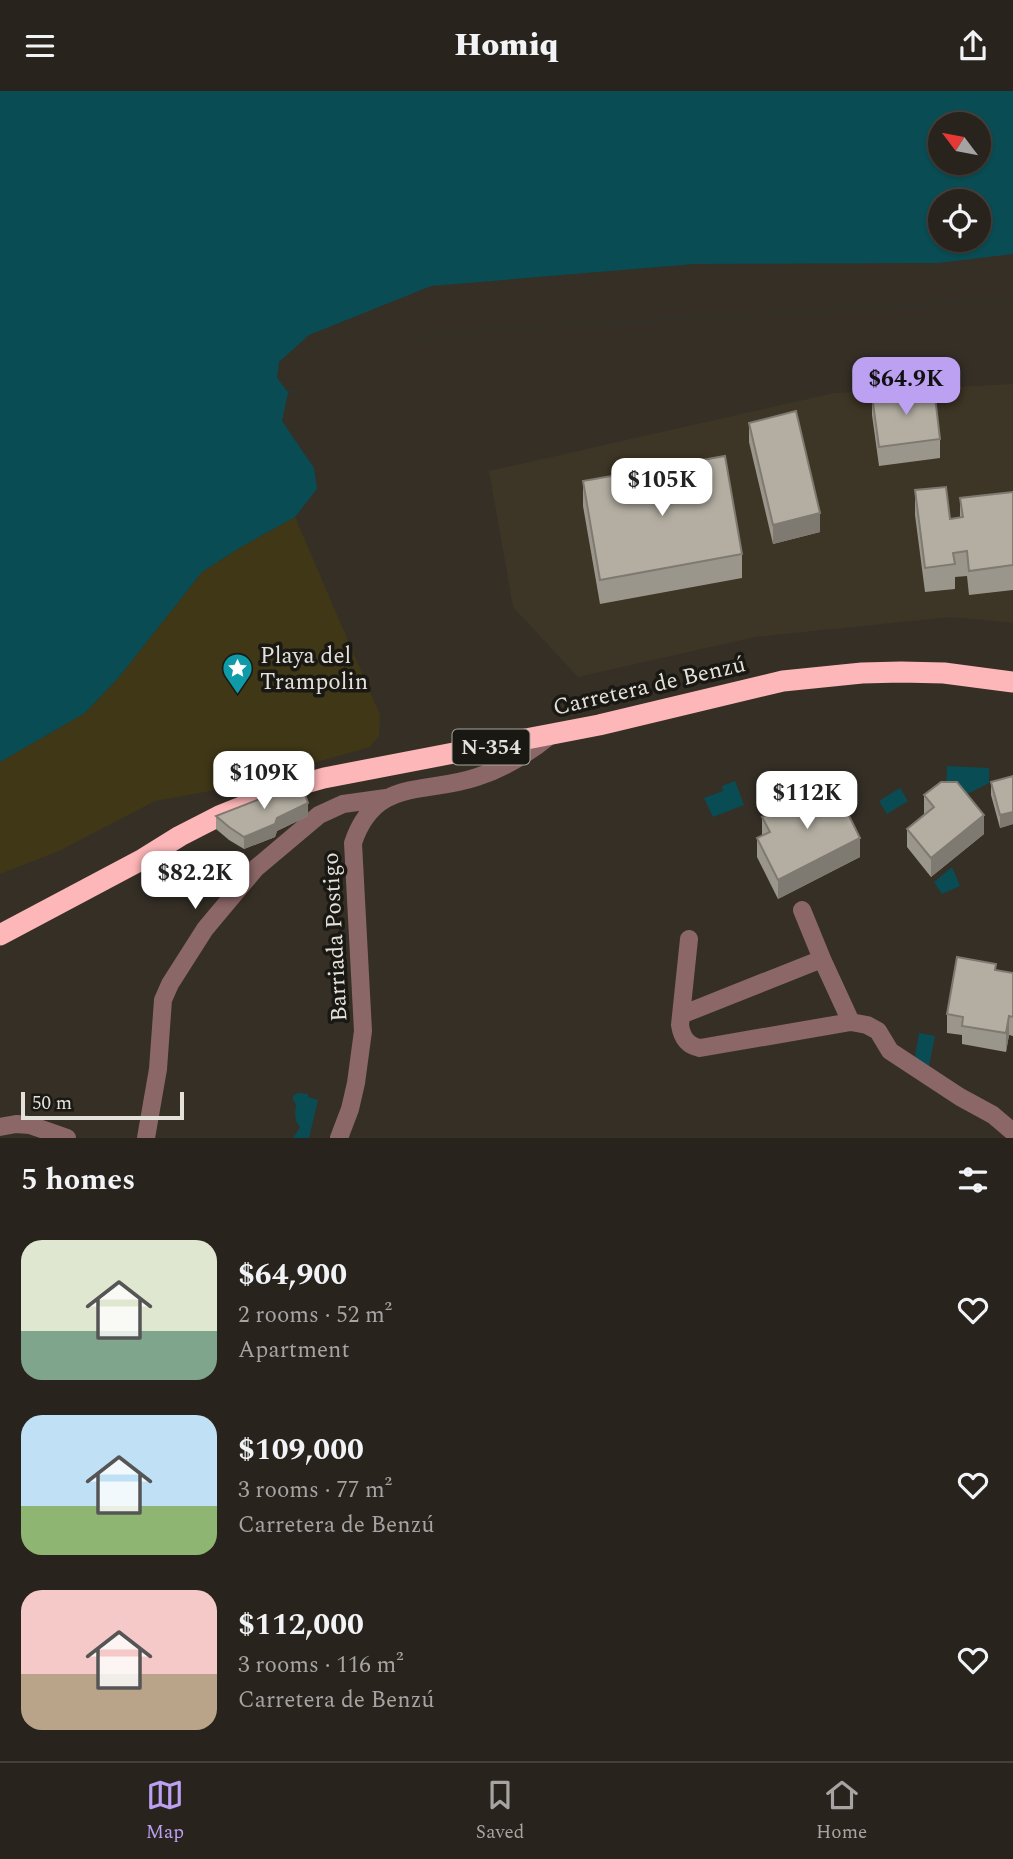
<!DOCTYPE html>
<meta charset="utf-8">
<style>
:root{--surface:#28231c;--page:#342f29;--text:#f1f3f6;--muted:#a5a4a3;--line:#44403b;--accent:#bca0f2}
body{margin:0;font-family:Spectral,serif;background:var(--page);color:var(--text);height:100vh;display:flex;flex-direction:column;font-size:26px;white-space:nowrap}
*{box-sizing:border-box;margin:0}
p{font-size:23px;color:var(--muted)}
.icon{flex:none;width:38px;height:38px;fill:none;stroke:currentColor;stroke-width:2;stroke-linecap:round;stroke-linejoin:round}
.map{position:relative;height:1047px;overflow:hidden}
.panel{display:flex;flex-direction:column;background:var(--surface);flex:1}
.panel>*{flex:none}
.needle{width:46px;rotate:302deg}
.controls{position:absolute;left:928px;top:21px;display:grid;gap:14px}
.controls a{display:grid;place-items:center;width:63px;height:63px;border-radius:50%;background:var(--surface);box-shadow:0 2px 5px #0004,0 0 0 2px var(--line);font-size:35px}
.scale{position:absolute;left:21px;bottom:18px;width:163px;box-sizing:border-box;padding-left:7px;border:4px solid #e4e1da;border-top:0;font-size:19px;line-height:24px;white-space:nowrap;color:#e4e1da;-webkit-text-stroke:5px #1a1813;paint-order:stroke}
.price{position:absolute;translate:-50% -60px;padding:0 16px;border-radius:14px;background:#fff;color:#222;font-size:23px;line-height:46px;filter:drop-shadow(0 2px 4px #0008)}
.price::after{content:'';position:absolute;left:50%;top:42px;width:21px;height:16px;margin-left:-10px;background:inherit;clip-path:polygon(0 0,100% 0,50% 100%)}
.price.active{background:var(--accent);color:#111}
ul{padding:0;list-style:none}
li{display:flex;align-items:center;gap:21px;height:175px;padding:0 21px}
li span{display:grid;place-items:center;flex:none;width:196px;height:140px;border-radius:21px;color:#555}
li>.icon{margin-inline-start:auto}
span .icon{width:84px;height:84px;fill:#fffc;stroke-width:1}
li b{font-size:30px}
h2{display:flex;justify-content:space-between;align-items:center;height:84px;padding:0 21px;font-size:30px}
header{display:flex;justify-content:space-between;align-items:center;height:91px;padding:0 21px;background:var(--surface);font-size:32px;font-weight:800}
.dock{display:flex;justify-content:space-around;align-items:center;height:98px;border-top:2px solid var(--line);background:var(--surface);font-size:19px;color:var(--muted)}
.dock a{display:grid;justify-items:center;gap:4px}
.dock .active{color:var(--accent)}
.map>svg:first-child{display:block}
</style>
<header><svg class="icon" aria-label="menu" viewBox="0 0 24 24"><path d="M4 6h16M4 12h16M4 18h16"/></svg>Homiq<svg class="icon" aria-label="share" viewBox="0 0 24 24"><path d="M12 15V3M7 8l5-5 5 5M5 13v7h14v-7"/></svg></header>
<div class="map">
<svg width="1013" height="1047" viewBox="0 0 1013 1047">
<rect width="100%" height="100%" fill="#352f26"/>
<!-- built -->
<path fill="#3d3525" d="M 1013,293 L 1013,532 L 952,526 L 755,546 L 578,586 L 513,516 L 489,380 L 834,302 Z"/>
<!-- sand -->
<path fill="#403717" d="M 295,426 L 380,624 L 379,645 L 370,656 L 221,698 L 155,710 L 59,760 L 0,783 L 0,671 L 85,622 L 119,586 L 202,481 L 241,456 Z"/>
<!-- water -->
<path fill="#094c54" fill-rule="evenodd" d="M 0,0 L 1013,0 L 1013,207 L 920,214 L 444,241 L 300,296 L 288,302 L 282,330 L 314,377 L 317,398 L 295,426 L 241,456 L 202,481 L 119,586 L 85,622 L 0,671 ZM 940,33 L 978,33 L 978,72 L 940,72 ZM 940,110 L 978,110 L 978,149 L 940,149 Z
M 947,675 L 989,677 L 989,692 L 967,703 L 946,698 Z
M 735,690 L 744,714 L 713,726 L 704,707 L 723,700 L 722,695 Z
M 900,697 L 908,710 L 887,723 L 879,710 Z
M 952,776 L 960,795 L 942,803 L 934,791 Z
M 919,942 L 935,945 L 928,980 L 913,978 Z
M 298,1002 L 308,1003 L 308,1006 L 318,1009 L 309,1047 L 293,1047 L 300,1036 L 296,1030 L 295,1021 L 296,1014 L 293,1008 L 293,1005 Z"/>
<!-- pier -->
<path fill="#352f26" d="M 1013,163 L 1013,207 L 920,214 L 444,241 L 288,301 L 277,287 L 279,271 L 309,244 L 431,195 L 695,173 L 938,172 Z"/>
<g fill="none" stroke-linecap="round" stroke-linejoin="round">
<!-- minor -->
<path stroke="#8b6767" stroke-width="18" d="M 802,819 L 822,868 L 851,931
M 689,848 L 680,934 C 682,947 688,955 700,957 L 851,931 L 867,934 L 878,940 L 890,960 L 960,1006 L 993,1024 L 1013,1041
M 681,924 L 822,868
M 0,1036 L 16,1033 L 30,1034 L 67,1047
M 146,1047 L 158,978 L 163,909 L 170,893 L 205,838 L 256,777 L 319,724 L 343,713 L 386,707
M 339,1047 L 350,1018 L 356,992 L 363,940 L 353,752 C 375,686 424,704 477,686 C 505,677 529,662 552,643"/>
<!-- highway -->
<path stroke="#feb7b8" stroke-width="21" d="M 0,844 L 143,768 L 180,745 L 219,725 L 288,697 L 324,687 L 599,634 L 783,590 L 862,582 L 901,581 L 944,582 L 1013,591"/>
</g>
<!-- wall -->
<path fill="#9b968b" d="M 872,305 L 940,348 L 940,367 L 879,375 L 872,324 Z
M 749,332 L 820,441 L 773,453 L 749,351 Z
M 583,390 L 742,463 L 742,487 L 600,513 L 583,415 Z
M 915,399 L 950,428 L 960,427 L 960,407 L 1013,401 L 1013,499 L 969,504 L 967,485 L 955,486 L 955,498 L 925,501 L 915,424 Z
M 1013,685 L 1013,733 L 1000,737 L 991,704 L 991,691 Z
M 924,704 L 984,743 L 931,786 L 907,756 L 907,738 L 924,723 Z
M 216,725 L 308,725 L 277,740 L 275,746 L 244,758 L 229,749 L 216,738 Z
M 762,726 L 860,766 L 778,808 L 757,766 L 757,747 L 762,745 Z
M 996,880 L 1013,882 L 1013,945 L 1009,944 L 1006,961 L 962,953 L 962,944 L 947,942 L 947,923 Z"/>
<!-- shaded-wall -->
<path fill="#7e7a71" d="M 820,422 L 820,441 L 773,453 L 773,434 Z
M 308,712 L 308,725 L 277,740 L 275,746 L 244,758 L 244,746 L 277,727 Z
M 1013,721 L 1013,733 L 1000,737 L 1000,724 Z
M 984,724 L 984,743 L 931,786 L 931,767 Z
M 860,747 L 860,766 L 778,808 L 778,789 Z
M 1009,925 L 1009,944 L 1006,961 L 1006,942 Z"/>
<!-- building -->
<path fill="#b4aea2" stroke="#7e7a71" stroke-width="2" d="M 934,297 L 940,348 L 879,356 L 872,305 Z
M 796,320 L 820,422 L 773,434 L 749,332 Z
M 725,365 L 742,463 L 600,489 L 583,390 Z
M 946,396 L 950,428 L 963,426 L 960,407 L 1013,401 L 1013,474 L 969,480 L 967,460 L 953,462 L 955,473 L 925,477 L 915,399 Z
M 1013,685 L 1013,721 L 1000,724 L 991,691 Z
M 832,690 L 860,747 L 778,789 L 757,747 L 770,741 L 762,726 Z
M 941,691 L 957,691 L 984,724 L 931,767 L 907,738 L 934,716 L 924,704 Z
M 301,692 L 308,712 L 277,727 L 275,733 L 244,746 L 229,736 L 216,725 Z
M 957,866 L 996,873 L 995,879 L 1013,882 L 1013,926 L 1009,925 L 1006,942 L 962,935 L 963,926 L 947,923 Z"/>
<!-- icons -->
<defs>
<symbol id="sight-pin" viewBox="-11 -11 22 30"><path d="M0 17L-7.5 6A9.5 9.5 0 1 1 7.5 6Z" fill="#0f9aa8" stroke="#1a1813"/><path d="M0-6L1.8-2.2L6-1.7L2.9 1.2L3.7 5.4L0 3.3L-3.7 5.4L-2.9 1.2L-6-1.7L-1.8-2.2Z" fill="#fff"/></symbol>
</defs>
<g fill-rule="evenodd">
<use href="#sight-pin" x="220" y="560" width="35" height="47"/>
</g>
<g text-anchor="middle" stroke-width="7" stroke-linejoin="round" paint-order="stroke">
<!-- shield labels -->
<rect fill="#1a1813" stroke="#a7a59e" stroke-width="2" x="452.5" y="638.5" width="77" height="35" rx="5"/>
<g font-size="21" font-weight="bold" fill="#e4e1da">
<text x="491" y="663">N-354</text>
</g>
<!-- poi labels -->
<g font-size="23" fill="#e4e1da" stroke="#1a1813" text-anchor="start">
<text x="260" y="572">Playa del<tspan x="260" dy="26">Trampolin</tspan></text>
</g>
<!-- street labels -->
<g font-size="23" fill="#e4e1da" stroke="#1a1813">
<text transform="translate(649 594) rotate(-13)" y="8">Carretera de Benzú</text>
<text transform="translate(334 846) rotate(-93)" y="8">Barriada Postigo</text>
</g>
</g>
</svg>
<div class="controls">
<a><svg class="needle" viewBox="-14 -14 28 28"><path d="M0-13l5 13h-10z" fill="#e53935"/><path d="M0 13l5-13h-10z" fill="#a5a4a3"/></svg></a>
<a><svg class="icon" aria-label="locate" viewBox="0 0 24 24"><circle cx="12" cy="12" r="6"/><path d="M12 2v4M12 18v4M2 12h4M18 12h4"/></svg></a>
</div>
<div class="scale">50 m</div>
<b class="price active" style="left:906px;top:326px">$64.9K</b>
<b class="price" style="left:662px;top:427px">$105K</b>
<b class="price" style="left:264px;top:720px">$109K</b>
<b class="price" style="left:807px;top:740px">$112K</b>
<b class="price" style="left:195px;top:820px">$82.2K</b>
</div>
<section class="panel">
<h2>5 homes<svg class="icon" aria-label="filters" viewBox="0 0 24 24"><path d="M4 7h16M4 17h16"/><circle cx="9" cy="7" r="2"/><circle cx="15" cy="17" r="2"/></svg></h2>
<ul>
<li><span style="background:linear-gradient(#dfe7d0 65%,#7fa58c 0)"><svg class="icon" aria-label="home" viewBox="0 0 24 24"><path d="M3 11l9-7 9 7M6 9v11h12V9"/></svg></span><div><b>$64,900</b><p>2 rooms · 52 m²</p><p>Apartment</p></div><svg class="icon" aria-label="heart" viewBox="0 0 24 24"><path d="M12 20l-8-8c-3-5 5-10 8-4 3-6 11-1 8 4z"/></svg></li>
<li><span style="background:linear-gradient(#bfe0f5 65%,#8fb573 0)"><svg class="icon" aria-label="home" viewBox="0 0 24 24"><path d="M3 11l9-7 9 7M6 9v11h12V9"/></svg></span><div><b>$109,000</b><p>3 rooms · 77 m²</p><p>Carretera de Benzú</p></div><svg class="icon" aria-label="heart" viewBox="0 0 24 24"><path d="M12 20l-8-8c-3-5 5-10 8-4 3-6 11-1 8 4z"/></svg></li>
<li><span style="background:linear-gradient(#f6c9c9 60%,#b9a48a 0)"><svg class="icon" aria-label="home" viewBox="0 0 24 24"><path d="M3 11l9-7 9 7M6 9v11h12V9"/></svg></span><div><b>$112,000</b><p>3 rooms · 116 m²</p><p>Carretera de Benzú</p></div><svg class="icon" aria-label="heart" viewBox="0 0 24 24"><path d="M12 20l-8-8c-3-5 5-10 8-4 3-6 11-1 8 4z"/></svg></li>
</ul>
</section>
<nav class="dock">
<a class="active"><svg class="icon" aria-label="map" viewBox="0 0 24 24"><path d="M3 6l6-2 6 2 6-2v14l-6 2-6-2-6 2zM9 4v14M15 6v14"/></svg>Map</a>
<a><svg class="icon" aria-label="saved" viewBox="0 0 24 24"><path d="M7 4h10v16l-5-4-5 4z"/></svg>Saved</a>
<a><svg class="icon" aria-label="home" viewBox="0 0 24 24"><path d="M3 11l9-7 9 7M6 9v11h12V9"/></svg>Home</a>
</nav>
